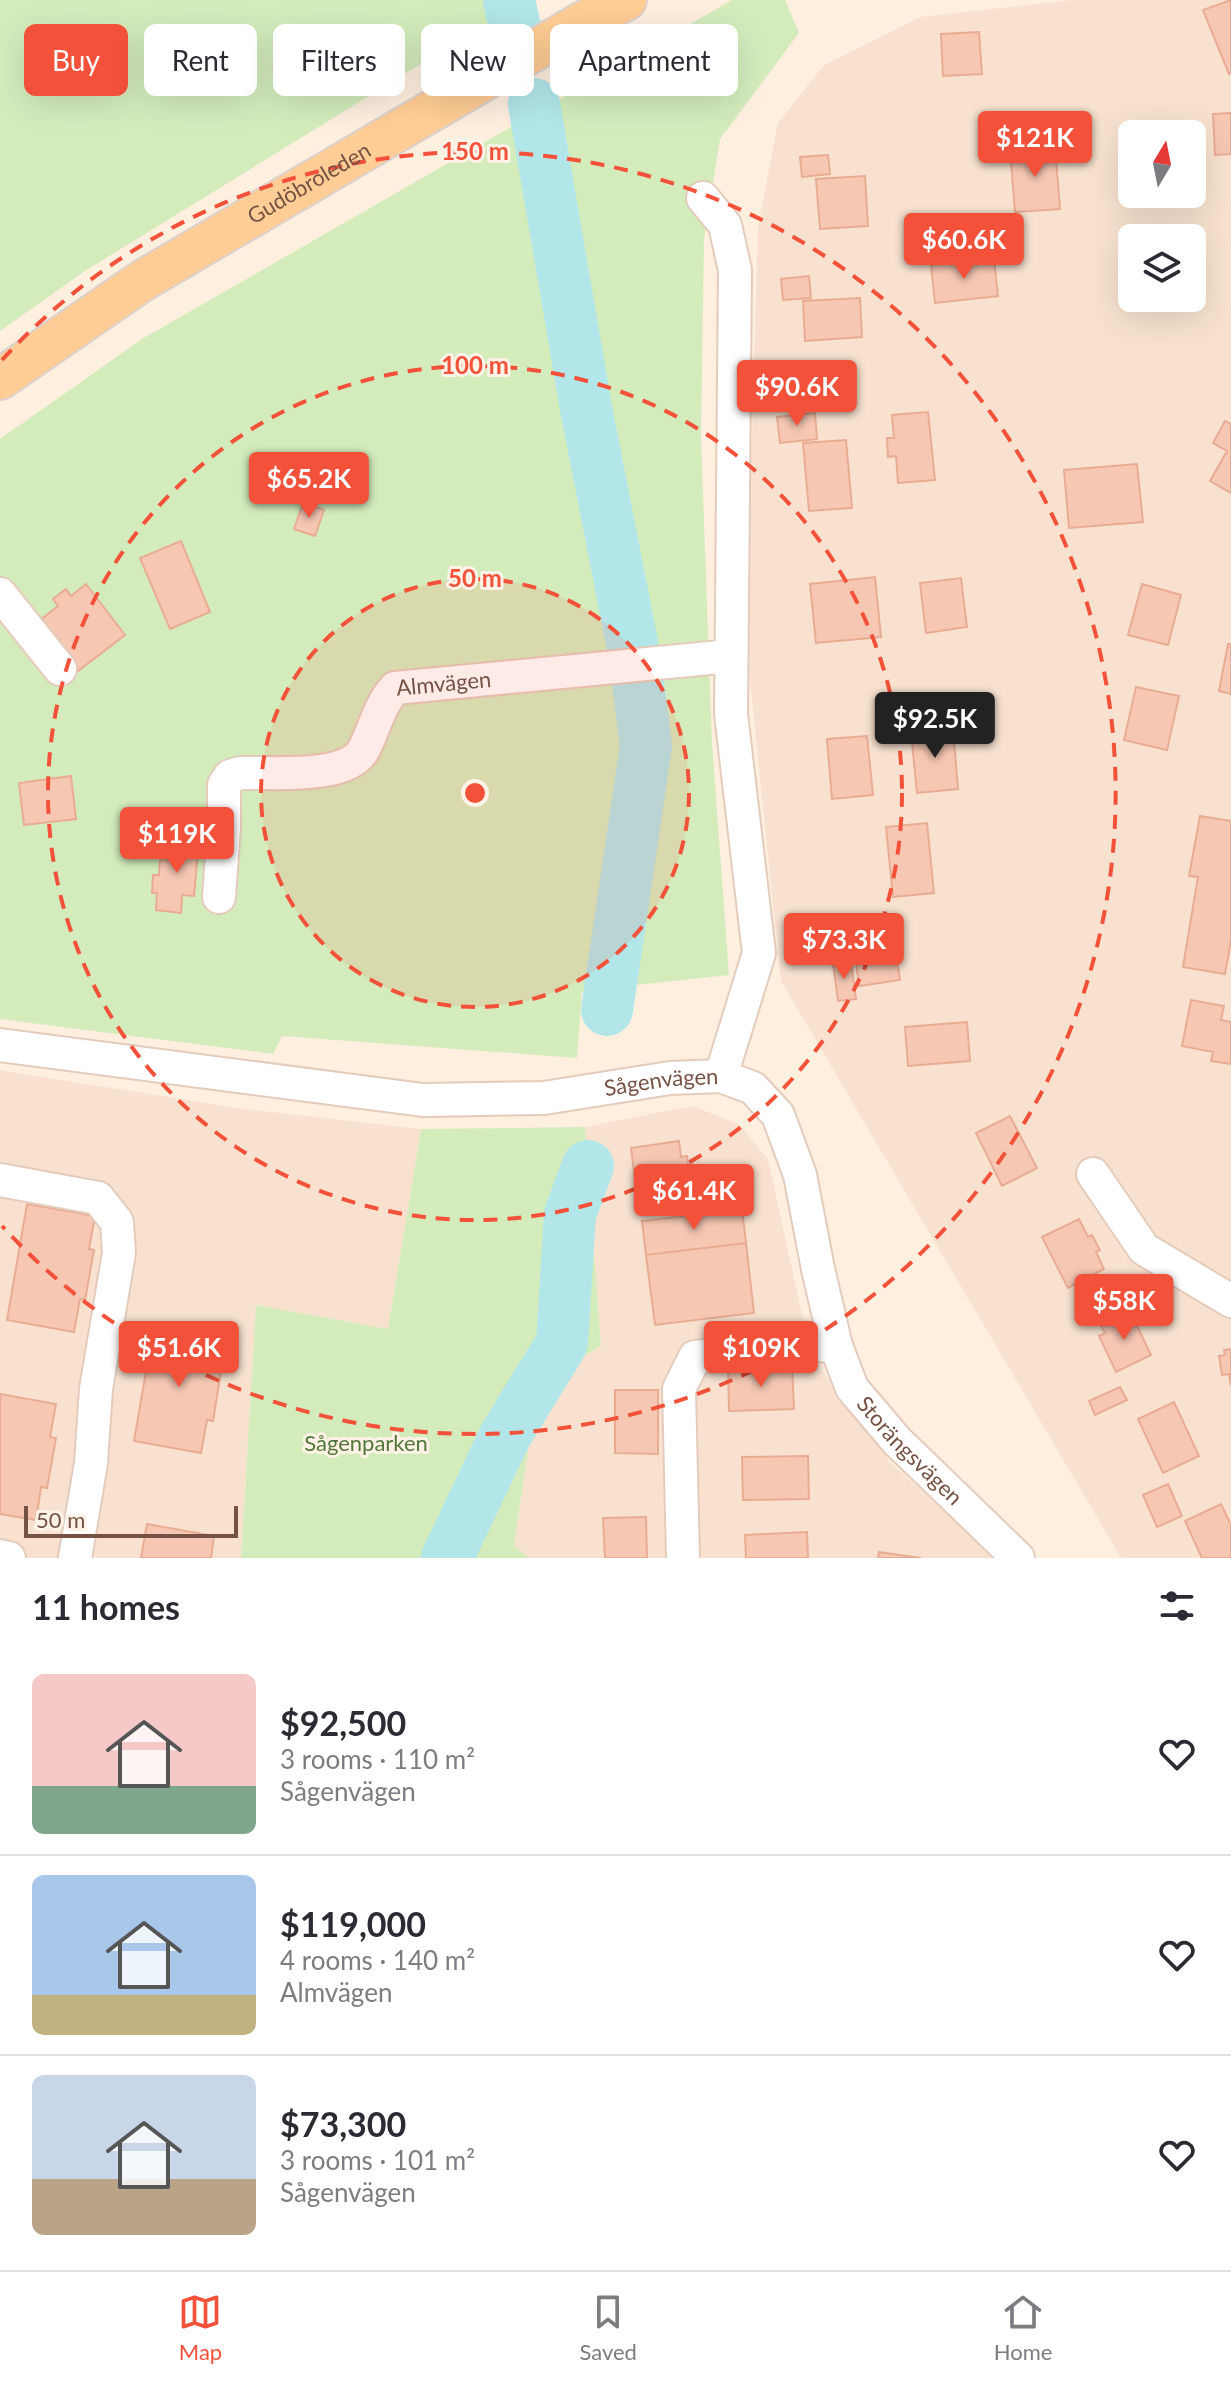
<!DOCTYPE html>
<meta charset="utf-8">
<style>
:root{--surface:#fff;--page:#f7f7f7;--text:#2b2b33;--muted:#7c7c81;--line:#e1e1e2;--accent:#f35139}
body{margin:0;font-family:Lato,sans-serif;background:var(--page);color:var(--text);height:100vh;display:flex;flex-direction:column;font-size:30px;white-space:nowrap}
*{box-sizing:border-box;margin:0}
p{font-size:26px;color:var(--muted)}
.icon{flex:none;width:44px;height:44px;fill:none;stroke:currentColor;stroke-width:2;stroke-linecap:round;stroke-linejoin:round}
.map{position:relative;height:1558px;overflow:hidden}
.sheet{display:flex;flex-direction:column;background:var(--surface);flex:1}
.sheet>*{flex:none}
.top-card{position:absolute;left:24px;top:24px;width:800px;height:72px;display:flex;gap:16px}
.needle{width:52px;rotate:10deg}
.fabs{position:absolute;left:1118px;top:120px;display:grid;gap:16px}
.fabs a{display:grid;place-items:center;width:88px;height:88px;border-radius:12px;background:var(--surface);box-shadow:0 8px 32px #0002;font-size:40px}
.scale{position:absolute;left:24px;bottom:20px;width:214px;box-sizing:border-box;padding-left:8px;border:4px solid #765245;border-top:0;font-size:22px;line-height:28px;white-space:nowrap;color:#765245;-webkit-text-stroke:6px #fff3e7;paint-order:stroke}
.price{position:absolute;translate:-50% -68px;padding:0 18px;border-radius:8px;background:var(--accent);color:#fff;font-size:26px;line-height:52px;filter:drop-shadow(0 2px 4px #0008)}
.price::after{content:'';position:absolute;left:50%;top:48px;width:24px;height:18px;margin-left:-12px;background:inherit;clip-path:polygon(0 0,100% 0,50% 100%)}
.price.active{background:#222;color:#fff}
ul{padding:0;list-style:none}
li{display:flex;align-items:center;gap:24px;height:200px;padding:0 32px}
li+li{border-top:2px solid var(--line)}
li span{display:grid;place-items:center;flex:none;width:224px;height:160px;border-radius:12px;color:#555}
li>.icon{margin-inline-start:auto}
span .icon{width:96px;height:96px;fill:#fffc;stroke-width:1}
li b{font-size:34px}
h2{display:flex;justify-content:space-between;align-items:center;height:96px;padding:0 32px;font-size:34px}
.pill{padding:0 28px;border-radius:12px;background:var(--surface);box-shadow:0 8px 32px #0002;font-size:28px;line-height:72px}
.pill.active{background:var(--accent);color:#fff}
.menu{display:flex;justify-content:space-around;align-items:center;height:112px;border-top:2px solid var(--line);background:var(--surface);font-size:22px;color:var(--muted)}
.menu a{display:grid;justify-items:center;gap:4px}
.menu .active{color:var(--accent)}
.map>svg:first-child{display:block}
</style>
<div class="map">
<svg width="1231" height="1558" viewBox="0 0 1231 1558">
<rect width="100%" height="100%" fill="#feefdf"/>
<!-- residential -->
<path fill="#f8e2cf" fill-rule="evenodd" d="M 1072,0 L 1231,0 L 1231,1558 L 1121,1558 L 781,981 L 746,641 L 758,226 L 778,123 L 824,65 L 920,17 ZM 1132,134 L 1192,134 L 1192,194 L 1132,194 ZM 1132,238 L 1192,238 L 1192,298 L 1132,298 Z
M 0,1070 L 236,1108 L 421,1129 L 389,1329 L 256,1305 L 241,1558 L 0,1558 Z
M 692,1106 L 739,1124 L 768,1159 L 811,1356 L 892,1464 L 996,1558 L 528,1558 L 514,1546 L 538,1383 L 601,1346 L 585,1127 Z"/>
<!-- green -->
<path fill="#d4ecbc" d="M 0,0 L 511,0 L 494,19 L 85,271 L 0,331 Z
M 732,0 L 785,0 L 799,33 L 720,139 L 704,239 L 701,438 L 712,743 L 729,975 L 582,991 L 577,1058 L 282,1036 L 273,1054 L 0,1019 L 0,439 L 142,339 Z
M 585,1127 L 601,1346 L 538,1383 L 514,1545 L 528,1558 L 241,1558 L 256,1305 L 388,1329 L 421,1129 Z"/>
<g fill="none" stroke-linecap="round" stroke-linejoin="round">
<!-- river -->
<path stroke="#b2e6e9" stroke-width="52" d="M 509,0 L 516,32
M 534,104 L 586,408 L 632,643
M 607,1010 L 646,746 L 638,683
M 447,1558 L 505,1436 L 562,1343 L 570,1214 L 588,1166"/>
</g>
<!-- building -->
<path fill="#f6c8b4" stroke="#e9ac93" stroke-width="2" d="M 1231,0 L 1231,73 L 1229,74 L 1203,10 Z
M 979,32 L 982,74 L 943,76 L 941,34 Z
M 1231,113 L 1231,154 L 1215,155 L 1213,114 Z
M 1055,146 L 1060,209 L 1015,212 L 1010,149 Z
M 828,155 L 830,174 L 802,177 L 800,157 Z
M 865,176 L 868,226 L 820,229 L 816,179 Z
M 946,220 L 949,245 L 909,249 L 906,224 Z
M 994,259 L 998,296 L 935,303 L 931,265 Z
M 809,276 L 811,298 L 783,300 L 781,279 Z
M 860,298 L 862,337 L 805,341 L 803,301 Z
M 928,412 L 935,480 L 898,483 L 896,456 L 888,457 L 887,438 L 894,438 L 892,415 Z
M 815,413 L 817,439 L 780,443 L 777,417 Z
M 1225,421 L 1231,424 L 1231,493 L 1210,481 L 1227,451 L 1213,443 Z
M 846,440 L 852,508 L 809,511 L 803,443 Z
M 1137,464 L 1143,522 L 1069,528 L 1064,470 Z
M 303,503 L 324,510 L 315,536 L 294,529 Z
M 181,541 L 210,612 L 170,629 L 140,558 Z
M 875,577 L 881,637 L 816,643 L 810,584 Z
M 961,578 L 967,627 L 926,633 L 920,583 Z
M 86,584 L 125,635 L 78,671 L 39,621 L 58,606 L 53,599 L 66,589 L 71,596 Z
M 1142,584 L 1181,595 L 1168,645 L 1128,635 Z
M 1228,644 L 1231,644 L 1231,694 L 1219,691 Z
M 1136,687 L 1179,696 L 1167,750 L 1124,740 Z
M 953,728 L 958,789 L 917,793 L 911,732 Z
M 867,736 L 873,795 L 832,799 L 827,739 Z
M 71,776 L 76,819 L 24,825 L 19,783 Z
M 1200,816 L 1231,821 L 1231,941 L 1225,974 L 1183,967 L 1198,877 L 1189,876 Z
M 927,823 L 934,893 L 893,897 L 886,827 Z
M 170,837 L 199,840 L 194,896 L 182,895 L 181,913 L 156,910 L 157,893 L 152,893 L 153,875 L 159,875 L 160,860 L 168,861 Z
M 894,941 L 900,980 L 859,986 L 854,947 Z
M 851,961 L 856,999 L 838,1001 L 833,963 Z
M 1191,1000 L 1224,1006 L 1221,1020 L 1231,1022 L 1231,1064 L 1211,1061 L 1213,1052 L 1182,1046 Z
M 967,1022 L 970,1061 L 908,1066 L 905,1027 Z
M 1010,1116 L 1037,1168 L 1002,1186 L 976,1133 Z
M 679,1141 L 681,1157 L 687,1156 L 690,1180 L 684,1181 L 686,1197 L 638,1204 L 631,1148 Z
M 27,1204 L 95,1216 L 89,1249 L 94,1250 L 85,1300 L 80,1299 L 74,1332 L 7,1320 Z
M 742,1209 L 746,1243 L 646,1255 L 642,1221 Z
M 1079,1219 L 1088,1237 L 1092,1235 L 1100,1250 L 1096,1252 L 1104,1269 L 1068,1288 L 1042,1237 Z
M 746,1243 L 754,1313 L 655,1325 L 646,1255 Z
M 1130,1311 L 1151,1355 L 1116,1372 L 1099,1336 L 1105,1333 L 1101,1326 Z
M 154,1325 L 222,1337 L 216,1370 L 221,1371 L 213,1421 L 207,1420 L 201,1453 L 134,1441 Z
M 1231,1349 L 1231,1386 L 1229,1374 L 1222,1375 L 1219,1356 L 1225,1355 L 1224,1350 Z
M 792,1366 L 794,1409 L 729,1411 L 728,1368 Z
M 1120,1387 L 1127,1400 L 1095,1415 L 1089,1401 Z
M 615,1390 L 658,1390 L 658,1454 L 615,1453 Z
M 0,1394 L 56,1404 L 50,1437 L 56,1438 L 47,1488 L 41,1487 L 36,1520 L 0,1514 Z
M 1174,1402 L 1199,1456 L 1163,1473 L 1138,1419 Z
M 808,1456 L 809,1499 L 743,1500 L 742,1457 Z
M 1168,1484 L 1182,1516 L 1157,1527 L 1143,1495 Z
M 1221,1504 L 1231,1525 L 1231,1558 L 1202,1558 L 1185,1521 Z
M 646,1517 L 647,1558 L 605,1558 L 603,1518 Z
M 147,1524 L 214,1536 L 211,1558 L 141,1558 Z
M 807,1532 L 808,1558 L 746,1558 L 745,1535 Z
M 879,1552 L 921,1558 L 878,1558 Z"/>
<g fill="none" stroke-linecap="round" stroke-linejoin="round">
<defs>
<g id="minor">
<path d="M 703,198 L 725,225 L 735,270 L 731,714 L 759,953 L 721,1076"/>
<path d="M 0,594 L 60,669"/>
<path id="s1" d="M 219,897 L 224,827 L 224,785 L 230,776 L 241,773 C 273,772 348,780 364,749 C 375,728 379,705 395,688 L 731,656"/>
<path id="s2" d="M 0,1045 L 423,1100 L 544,1098 L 670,1078 L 721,1076 L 753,1088 L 778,1115 L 800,1175 L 818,1269 L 836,1346 L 852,1388 L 897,1441 L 1018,1558"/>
<path d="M 1093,1174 L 1144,1249 L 1231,1301"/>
<path d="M 0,1180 L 98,1198 L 117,1222 L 119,1253 L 96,1389 L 91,1463 L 75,1558"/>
<path d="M 0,1556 L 9,1558"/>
<path d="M 683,1558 L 679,1389 L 695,1357 L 814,1345 L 836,1346"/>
</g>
<g id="major">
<path id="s3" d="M 0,379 L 142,281 L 583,22 L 626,0"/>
</g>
</defs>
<!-- minor casing -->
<use href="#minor" stroke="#e4ccbd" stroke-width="36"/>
<!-- major casing -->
<use href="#major" stroke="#dbd2cf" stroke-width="44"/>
<!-- minor -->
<use href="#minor" stroke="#fff" stroke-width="32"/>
<!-- major -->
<use href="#major" stroke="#ffcd95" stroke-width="40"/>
</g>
<!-- distance rings -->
<circle cx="475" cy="793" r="214" fill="#f35139" fill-opacity=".12"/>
<g fill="none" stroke="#f35139" stroke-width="4" stroke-dasharray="14 10">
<circle cx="475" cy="793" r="214"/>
<circle cx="475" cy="793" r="427"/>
<path d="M2 360A641 641 0 1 1 2 1226"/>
</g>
<g text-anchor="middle" stroke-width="6" stroke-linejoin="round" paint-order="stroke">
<!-- street labels -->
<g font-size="22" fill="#765245" stroke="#fff3e7">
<text dy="8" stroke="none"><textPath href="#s3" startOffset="366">Gudöbroleden</textPath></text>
<text dy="8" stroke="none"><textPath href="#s1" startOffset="382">Almvägen</textPath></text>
<text dy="8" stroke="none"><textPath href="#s2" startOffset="666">Sågenvägen</textPath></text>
<text dy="8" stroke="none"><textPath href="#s2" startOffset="1166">Storängsvägen</textPath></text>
</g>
<!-- park labels -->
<g font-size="22" fill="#52773a" stroke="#fff3e7">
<text x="366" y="1451">Sågenparken</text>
</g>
</g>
<circle cx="475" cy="793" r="12" fill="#f35139" stroke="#fff3e7" stroke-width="4"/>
<g font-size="24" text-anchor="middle" font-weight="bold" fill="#f35139" stroke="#fff3e7" stroke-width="6" stroke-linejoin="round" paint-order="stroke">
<text x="475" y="160">150 m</text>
<text x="475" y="374">100 m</text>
<text x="475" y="587">50 m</text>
</g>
</svg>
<div class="fabs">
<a><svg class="needle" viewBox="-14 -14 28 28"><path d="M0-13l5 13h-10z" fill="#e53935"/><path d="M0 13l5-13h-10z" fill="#7c7c81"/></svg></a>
<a><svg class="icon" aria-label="layers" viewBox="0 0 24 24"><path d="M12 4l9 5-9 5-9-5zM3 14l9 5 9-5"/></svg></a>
</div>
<div class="scale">50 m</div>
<b class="price" style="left:1035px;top:179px">$121K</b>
<b class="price" style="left:964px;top:281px">$60.6K</b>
<b class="price" style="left:797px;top:428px">$90.6K</b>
<b class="price" style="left:309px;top:520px">$65.2K</b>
<b class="price active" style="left:935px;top:760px">$92.5K</b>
<b class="price" style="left:177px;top:875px">$119K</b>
<b class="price" style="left:844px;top:981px">$73.3K</b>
<b class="price" style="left:694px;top:1232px">$61.4K</b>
<b class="price" style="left:1124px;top:1342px">$58K</b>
<b class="price" style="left:179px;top:1389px">$51.6K</b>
<b class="price" style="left:761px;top:1389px">$109K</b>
<div class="top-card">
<a class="pill active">Buy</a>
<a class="pill">Rent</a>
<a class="pill">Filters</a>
<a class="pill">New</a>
<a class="pill">Apartment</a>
</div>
</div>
<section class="sheet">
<h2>11 homes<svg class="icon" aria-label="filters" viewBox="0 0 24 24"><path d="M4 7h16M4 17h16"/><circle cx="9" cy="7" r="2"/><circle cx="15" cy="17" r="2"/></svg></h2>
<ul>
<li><span style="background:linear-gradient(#f6c9c9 70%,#7fa58c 0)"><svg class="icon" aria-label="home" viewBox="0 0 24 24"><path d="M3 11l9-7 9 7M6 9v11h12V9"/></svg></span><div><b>$92,500</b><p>3 rooms · 110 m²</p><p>Sågenvägen</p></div><svg class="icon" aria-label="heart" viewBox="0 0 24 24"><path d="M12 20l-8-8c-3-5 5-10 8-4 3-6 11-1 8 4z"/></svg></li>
<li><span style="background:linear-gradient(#a9c7e8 75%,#c2b280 0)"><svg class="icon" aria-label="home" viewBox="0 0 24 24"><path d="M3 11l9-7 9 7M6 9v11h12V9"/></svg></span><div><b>$119,000</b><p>4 rooms · 140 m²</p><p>Almvägen</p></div><svg class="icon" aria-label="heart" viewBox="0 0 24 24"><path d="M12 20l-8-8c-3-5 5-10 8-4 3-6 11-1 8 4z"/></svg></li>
<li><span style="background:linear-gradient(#c9d6e8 65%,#b9a48a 0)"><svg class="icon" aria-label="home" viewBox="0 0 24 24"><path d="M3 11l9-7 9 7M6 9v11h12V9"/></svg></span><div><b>$73,300</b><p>3 rooms · 101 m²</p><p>Sågenvägen</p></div><svg class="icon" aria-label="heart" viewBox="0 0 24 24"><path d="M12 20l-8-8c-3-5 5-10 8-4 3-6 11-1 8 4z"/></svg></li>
</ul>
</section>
<nav class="menu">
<a class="active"><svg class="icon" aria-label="map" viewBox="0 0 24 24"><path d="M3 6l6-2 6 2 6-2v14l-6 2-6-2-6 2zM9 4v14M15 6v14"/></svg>Map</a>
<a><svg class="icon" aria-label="saved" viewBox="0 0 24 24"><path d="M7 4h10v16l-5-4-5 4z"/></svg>Saved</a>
<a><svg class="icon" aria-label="home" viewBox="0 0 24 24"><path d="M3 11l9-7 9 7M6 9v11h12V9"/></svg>Home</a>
</nav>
